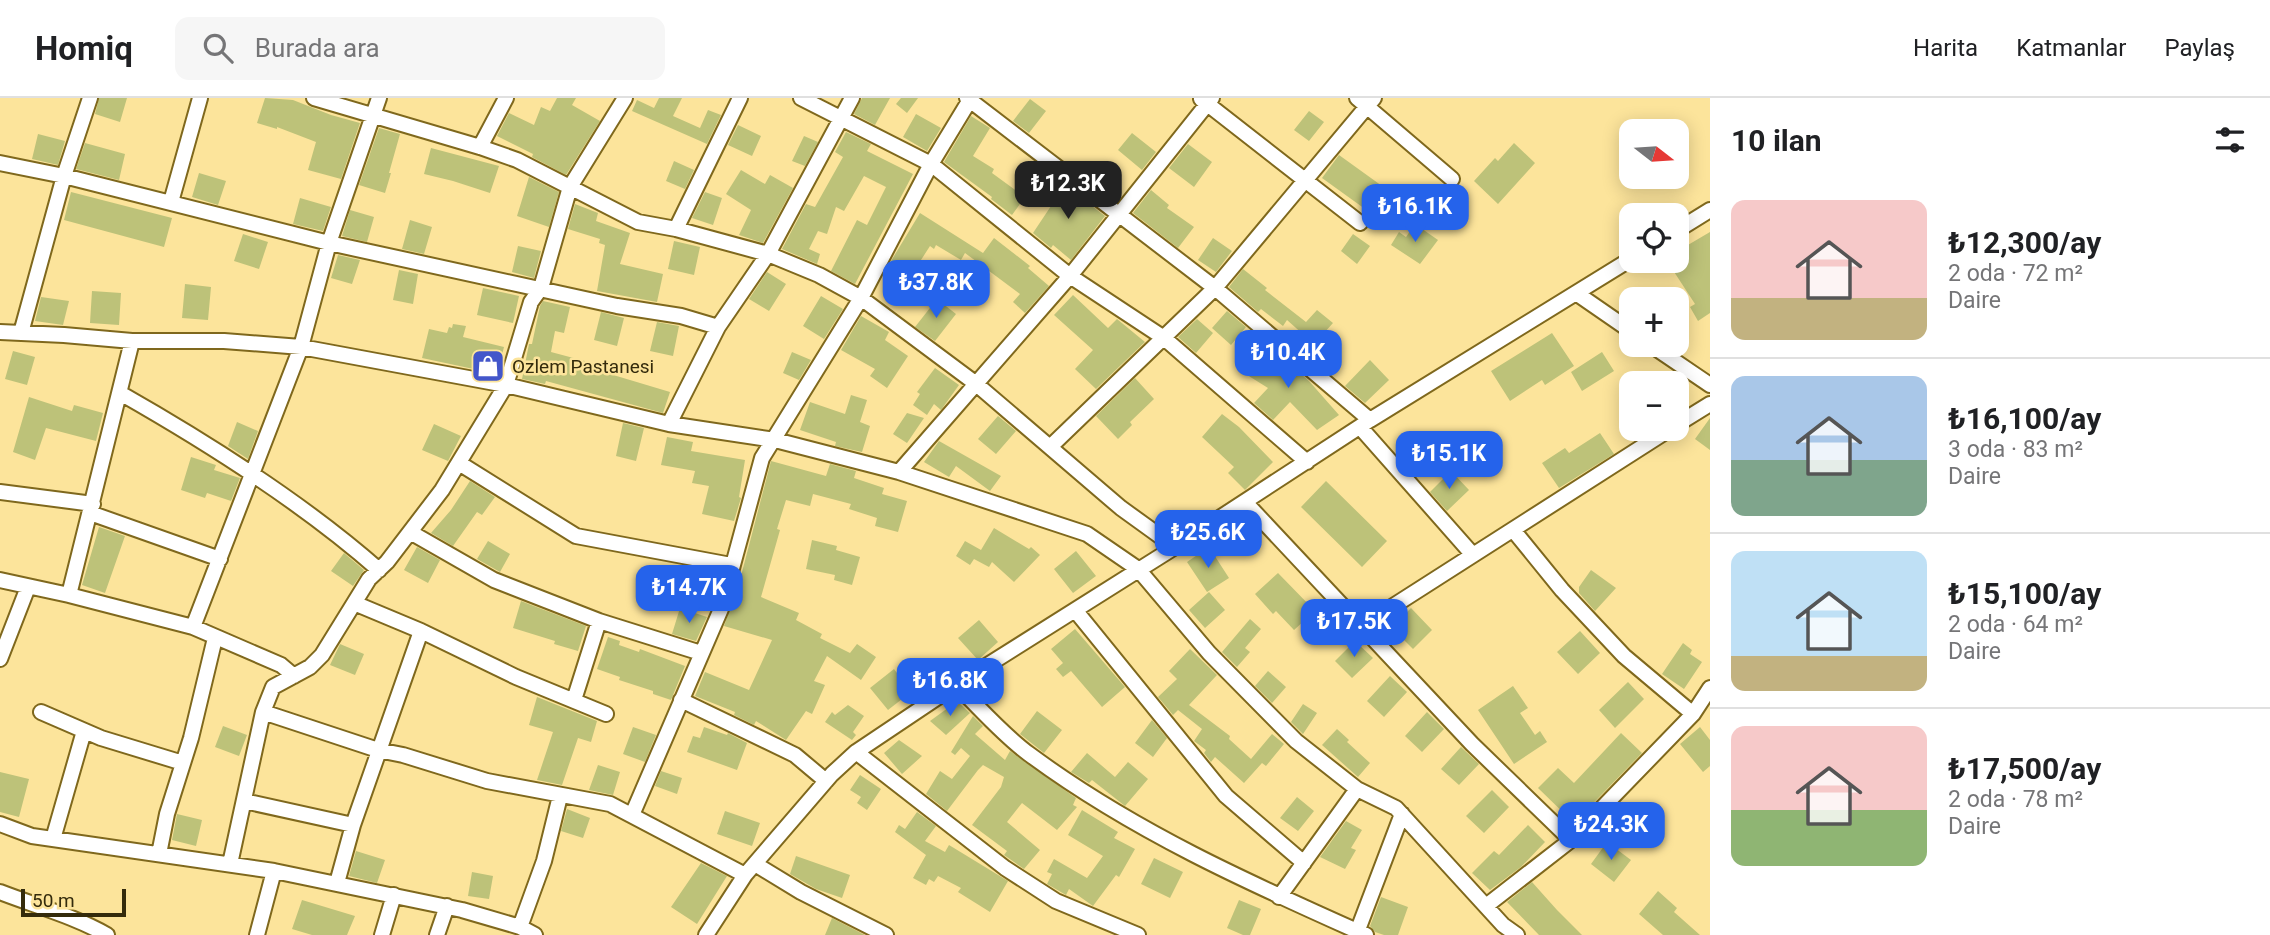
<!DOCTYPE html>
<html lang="tr">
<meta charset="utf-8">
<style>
:root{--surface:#fff;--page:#f6f6f6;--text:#202124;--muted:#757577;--line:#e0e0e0;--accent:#2563eb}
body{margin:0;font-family:Roboto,sans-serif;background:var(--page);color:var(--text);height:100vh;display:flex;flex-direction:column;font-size:26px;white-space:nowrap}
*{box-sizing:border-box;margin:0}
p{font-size:23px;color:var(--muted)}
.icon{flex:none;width:38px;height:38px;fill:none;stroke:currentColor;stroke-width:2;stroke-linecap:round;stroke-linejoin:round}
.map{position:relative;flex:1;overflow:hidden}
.sheet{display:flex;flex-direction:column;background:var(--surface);width:560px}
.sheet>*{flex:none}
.needle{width:46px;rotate:107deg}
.tools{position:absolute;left:1619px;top:21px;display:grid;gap:14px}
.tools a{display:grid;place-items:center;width:70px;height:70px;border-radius:14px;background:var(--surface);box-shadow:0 4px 18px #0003;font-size:35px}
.scale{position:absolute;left:21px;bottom:18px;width:105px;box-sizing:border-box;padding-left:7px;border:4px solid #342b0c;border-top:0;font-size:19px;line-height:24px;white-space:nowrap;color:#342b0c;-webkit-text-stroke:5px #fce49b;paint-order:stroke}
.price{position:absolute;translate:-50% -60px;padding:0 16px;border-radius:14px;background:var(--accent);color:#fff;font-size:23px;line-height:46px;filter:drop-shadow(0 2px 4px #0008)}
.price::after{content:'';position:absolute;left:50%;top:42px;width:21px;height:16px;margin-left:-10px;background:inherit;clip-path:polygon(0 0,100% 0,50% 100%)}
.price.selected{background:#222;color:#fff}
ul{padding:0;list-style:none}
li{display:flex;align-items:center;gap:21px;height:175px;padding:0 21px}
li+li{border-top:2px solid var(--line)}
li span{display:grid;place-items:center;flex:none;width:196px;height:140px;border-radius:14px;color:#555}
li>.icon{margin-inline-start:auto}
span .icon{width:84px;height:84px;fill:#fffc;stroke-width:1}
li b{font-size:30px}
h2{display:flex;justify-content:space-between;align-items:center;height:84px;padding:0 21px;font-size:30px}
header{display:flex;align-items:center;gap:42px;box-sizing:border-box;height:98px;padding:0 35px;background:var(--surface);border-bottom:2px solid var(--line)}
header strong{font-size:33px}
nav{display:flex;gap:38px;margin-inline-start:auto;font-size:24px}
.search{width:490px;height:63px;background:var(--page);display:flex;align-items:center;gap:18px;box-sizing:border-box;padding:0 24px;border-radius:14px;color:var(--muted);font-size:26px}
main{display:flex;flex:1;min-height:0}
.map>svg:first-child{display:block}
</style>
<header>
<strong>Homiq</strong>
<div class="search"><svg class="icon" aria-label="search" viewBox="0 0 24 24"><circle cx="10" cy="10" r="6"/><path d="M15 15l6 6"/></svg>Burada ara</div>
<nav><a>Harita</a><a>Katmanlar</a><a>Paylaş</a></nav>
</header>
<main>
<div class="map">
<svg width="1710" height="837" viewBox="0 0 1710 837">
<rect width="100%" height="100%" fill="#fce49b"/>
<!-- building -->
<path fill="#bdc279" d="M 99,0 L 127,0 L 120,24 L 95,16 Z
M 265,0 L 293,2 L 331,17 L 360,25 L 341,81 L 308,72 L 316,44 L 277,29 L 277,31 L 257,25 Z
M 557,0 L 576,0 L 572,7 L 600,23 L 566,77 L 532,59 L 533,56 L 497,38 L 509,15 L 534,27 L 541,9 L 550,13 Z
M 659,0 L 682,0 L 673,18 L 700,30 L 708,12 L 721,17 L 707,46 L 632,13 L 637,2 L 654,10 Z
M 862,0 L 890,0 L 875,27 L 854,16 Z
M 901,0 L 918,0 L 907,15 L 896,6 Z
M 1030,1 L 1046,13 L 1029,35 L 1013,23 Z
M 1309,13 L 1324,24 L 1309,43 L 1294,32 Z
M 916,16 L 941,30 L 927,53 L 903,39 Z
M 971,18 L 990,30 L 973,58 L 994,71 L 992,75 L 1025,99 L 1012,117 L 991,101 L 992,99 L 944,64 Z
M 738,27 L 761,38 L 752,58 L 728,47 Z
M 379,30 L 400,36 L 389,75 L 391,75 L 385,95 L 359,87 Z
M 846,34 L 871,46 L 867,53 L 913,76 L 855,186 L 831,173 L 857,122 L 867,127 L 886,89 L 864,78 L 844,113 L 836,109 L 827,136 L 818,133 L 809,151 L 820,156 L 817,166 L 782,151 L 806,106 L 815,109 L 843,59 L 835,54 Z
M 1132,35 L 1156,54 L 1142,72 L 1118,52 Z
M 38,36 L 65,43 L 58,67 L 32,61 Z
M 804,38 L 818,44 L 805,68 L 792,63 Z
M 85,45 L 125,56 L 119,82 L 76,71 Z
M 1514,45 L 1535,65 L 1498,106 L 1474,83 L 1495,60 L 1498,63 Z
M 1188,46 L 1212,64 L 1194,89 L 1169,70 Z
M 431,50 L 499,68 L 490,95 L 453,83 L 424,76 Z
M 1339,57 L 1389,93 L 1372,116 L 1322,80 Z
M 674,63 L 694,72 L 685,91 L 666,83 Z
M 741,72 L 765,86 L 770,77 L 793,90 L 763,145 L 739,137 L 751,112 L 726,96 Z
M 199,75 L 226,83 L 218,107 L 192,99 Z
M 529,79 L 559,94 L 549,129 L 517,118 Z
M 1058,82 L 1105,118 L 1071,162 L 1053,147 L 1051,150 L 1033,135 L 1053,105 L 1045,99 Z
M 1151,92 L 1169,107 L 1167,110 L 1194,129 L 1178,150 L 1133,115 Z
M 71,94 L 172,120 L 164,149 L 64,122 Z
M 705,94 L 722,100 L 713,127 L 692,120 Z
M 300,100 L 331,109 L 323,133 L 293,126 Z
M 575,106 L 598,115 L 596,123 L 630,135 L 620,166 L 663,176 L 657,204 L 597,193 L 605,147 L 599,145 L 600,141 L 568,131 Z
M 350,112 L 374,119 L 367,144 L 342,138 Z
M 920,115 L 983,155 L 994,140 L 1030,168 L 1028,170 L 1049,188 L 1025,215 L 1013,204 L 1020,196 L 965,155 L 961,162 L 936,147 L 934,151 L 930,148 L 912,176 L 891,163 Z
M 410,122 L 432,129 L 424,156 L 402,151 Z
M 1415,126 L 1438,142 L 1420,166 L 1391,147 L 1399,134 L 1406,139 Z
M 1710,134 L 1710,215 L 1698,223 L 1690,209 L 1695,206 L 1667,163 L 1676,163 L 1676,154 Z
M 243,136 L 268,144 L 259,171 L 234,163 Z
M 1353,136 L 1370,148 L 1357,166 L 1341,153 Z
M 1213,140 L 1232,153 L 1216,174 L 1198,162 Z
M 674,143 L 700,149 L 694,177 L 668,171 Z
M 518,148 L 541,153 L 534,180 L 512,174 Z
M 338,157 L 360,162 L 352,186 L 331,180 Z
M 1243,171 L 1267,190 L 1265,192 L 1306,224 L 1317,212 L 1333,225 L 1314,246 L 1287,222 L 1283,228 L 1261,211 L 1258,214 L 1229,189 Z
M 399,172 L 418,176 L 413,206 L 393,202 Z
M 767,174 L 786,186 L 769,213 L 749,201 Z
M 185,186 L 211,189 L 208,222 L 182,220 Z
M 483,190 L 519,198 L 513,225 L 477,217 Z
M 92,193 L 121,195 L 119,227 L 90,225 Z
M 1073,197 L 1108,230 L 1117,221 L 1145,244 L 1096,291 L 1075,271 L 1093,252 L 1054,217 Z
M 821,198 L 843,211 L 824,241 L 803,228 Z
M 41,199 L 69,203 L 63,227 L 35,223 Z
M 937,201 L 956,216 L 935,243 L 915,229 Z
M 543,203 L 570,209 L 564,235 L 555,233 L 551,254 L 611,270 L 610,276 L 670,294 L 663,315 L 546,283 L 545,286 L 522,281 L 529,246 L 532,246 L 540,208 Z
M 1227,213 L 1246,229 L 1231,247 L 1212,230 Z
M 601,214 L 624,220 L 617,248 L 594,242 Z
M 861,218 L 889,234 L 885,242 L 908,258 L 887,290 L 870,278 L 875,271 L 841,252 Z
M 1197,221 L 1213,235 L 1196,255 L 1178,239 Z
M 657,224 L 679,228 L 673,258 L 650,253 Z
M 453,226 L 466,228 L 463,239 L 504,249 L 497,276 L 422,260 L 429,231 L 447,235 L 449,229 L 452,230 Z
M 1552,235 L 1574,268 L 1545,287 L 1542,282 L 1510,303 L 1491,273 Z
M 1261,249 L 1284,265 L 1286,263 L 1309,283 L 1339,317 L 1317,332 L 1290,304 L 1273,322 L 1254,305 L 1268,290 L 1244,275 Z
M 13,253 L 35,259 L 27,287 L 5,281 Z
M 792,254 L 811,262 L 799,282 L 783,275 Z
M 1602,254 L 1614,273 L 1582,293 L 1571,274 Z
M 1370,262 L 1389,282 L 1365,305 L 1345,288 Z
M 935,270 L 959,287 L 941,312 L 934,306 L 927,317 L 913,307 L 920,296 L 917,294 Z
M 1135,280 L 1154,301 L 1130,324 L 1132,327 L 1118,341 L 1096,318 Z
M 851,297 L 867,302 L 860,324 L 870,328 L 862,354 L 835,348 L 836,344 L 800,332 L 810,304 L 845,316 Z
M 29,299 L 72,313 L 74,307 L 103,315 L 96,343 L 46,330 L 35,362 L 13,354 Z
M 907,315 L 924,320 L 907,345 L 893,336 Z
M 1222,316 L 1239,329 L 1273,364 L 1245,392 L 1228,375 L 1234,369 L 1202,339 Z
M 998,318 L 1016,333 L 996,356 L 978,341 Z
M 1710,320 L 1710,352 L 1695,341 Z
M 237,324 L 258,333 L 248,361 L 228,348 Z
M 623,325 L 644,330 L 636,363 L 616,358 Z
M 434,326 L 461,338 L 448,363 L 422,352 Z
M 1600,335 L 1614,356 L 1559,390 L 1542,365 L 1565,350 L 1569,355 Z
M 667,339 L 693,344 L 691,353 L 745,362 L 739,399 L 741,400 L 734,423 L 702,416 L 709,388 L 692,385 L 695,373 L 661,367 Z
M 939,343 L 1001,378 L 990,393 L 956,368 L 949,379 L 924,364 Z
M 191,359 L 216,367 L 214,372 L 240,380 L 231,403 L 207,395 L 205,400 L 181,392 Z
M 771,363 L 826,378 L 830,366 L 856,373 L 854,380 L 884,390 L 882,396 L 907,403 L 898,434 L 875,428 L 877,420 L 849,411 L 851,406 L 813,396 L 810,408 L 786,402 L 777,431 L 780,432 L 761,499 L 799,515 L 796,522 L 822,536 L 820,540 L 850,555 L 857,546 L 876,559 L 861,582 L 827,558 L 814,583 L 825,587 L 812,616 L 806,613 L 786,642 L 756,623 L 754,627 L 734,617 L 735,614 L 695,598 L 705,574 L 749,592 L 772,542 L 724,528 L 741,478 Z
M 1451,373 L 1469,392 L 1447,413 L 1430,394 Z
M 470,383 L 495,399 L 482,417 L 477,414 L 453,448 L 431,435 L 451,412 Z
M 1326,383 L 1387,443 L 1362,469 L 1301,409 Z
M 99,429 L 125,438 L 105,495 L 82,487 Z
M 994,430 L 1029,451 L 1031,449 L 1040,457 L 1014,484 L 992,464 L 989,469 L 974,461 L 970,467 L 956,458 L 965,443 L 981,452 Z
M 812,442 L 837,448 L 836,452 L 860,459 L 852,487 L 834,482 L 835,477 L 806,471 Z
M 488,443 L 510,456 L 500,474 L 477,461 Z
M 417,449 L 440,462 L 428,485 L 404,472 Z
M 1209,449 L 1229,480 L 1207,494 L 1187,464 Z
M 1076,453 L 1096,478 L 1073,495 L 1054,471 Z
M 344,455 L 364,472 L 353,488 L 331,473 Z
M 1591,472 L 1616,490 L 1595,513 L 1579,495 L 1579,489 Z
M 1278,475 L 1315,513 L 1294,532 L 1276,513 L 1273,516 L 1255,496 Z
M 1209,494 L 1225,512 L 1205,530 L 1189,512 Z
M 521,503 L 586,528 L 578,553 L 554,546 L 555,543 L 513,530 Z
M 680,510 L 707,519 L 696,543 L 672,536 Z
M 1411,510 L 1432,532 L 1413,551 L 1395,533 L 1396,525 Z
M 1250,521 L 1261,531 L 1245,550 L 1250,554 L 1237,569 L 1222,554 Z
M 979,522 L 998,544 L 978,562 L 958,540 Z
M 1075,531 L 1125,589 L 1102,609 L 1071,573 L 1063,579 L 1056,571 L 1063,565 L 1051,551 Z
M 1580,533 L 1600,555 L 1578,576 L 1557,554 Z
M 608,539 L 620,543 L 619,547 L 639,554 L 640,551 L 685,568 L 671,602 L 653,596 L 653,593 L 619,582 L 620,579 L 597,571 Z
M 1355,543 L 1373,560 L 1352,580 L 1335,563 Z
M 1683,545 L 1692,552 L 1690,556 L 1702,564 L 1684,591 L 1662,576 Z
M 340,546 L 364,556 L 355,577 L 330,567 Z
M 1190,551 L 1217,577 L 1189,607 L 1230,638 L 1229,641 L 1251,661 L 1272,636 L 1284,646 L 1266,668 L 1262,665 L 1244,685 L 1215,659 L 1211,664 L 1204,655 L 1206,652 L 1194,643 L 1202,631 L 1178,612 L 1173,617 L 1158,599 L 1177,581 L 1169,573 Z
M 894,571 L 911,594 L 888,612 L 870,590 Z
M 1268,573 L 1286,589 L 1272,605 L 1255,588 Z
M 1390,578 L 1407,594 L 1384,619 L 1367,603 Z
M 1628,584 L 1644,601 L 1615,630 L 1599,612 Z
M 1513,588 L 1528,610 L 1520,615 L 1535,637 L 1540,633 L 1547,644 L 1514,666 L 1478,612 Z
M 537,599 L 597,623 L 591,644 L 578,640 L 562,687 L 537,682 L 553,634 L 529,627 Z
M 960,606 L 970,615 L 946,637 L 930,623 L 952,607 Z
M 1303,606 L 1317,615 L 1303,636 L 1291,624 Z
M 848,607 L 864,618 L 853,634 L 856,637 L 852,642 L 825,624 L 832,614 L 835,617 Z
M 1037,613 L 1062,632 L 1044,655 L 1020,636 Z
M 1427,614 L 1444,631 L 1422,654 L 1405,638 Z
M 973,618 L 983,628 L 975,636 L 1005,662 L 1010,653 L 1076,700 L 1073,707 L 1077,709 L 1057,732 L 1022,705 L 1007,724 L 1040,752 L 1024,771 L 1004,757 L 1007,753 L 972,727 L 1001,689 L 1004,679 L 983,667 L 978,672 L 947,713 L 926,696 L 940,673 L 952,681 L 970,658 L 961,650 L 955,657 L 951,654 Z
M 1152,622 L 1167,640 L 1153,659 L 1135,645 Z
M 223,628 L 247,637 L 239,658 L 215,649 Z
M 633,629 L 656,637 L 645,664 L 623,656 Z
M 704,629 L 727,637 L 728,635 L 747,645 L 737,672 L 687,654 L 693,638 L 700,640 Z
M 1700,629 L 1710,642 L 1710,668 L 1703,674 L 1680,646 Z
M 1337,631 L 1349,642 L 1347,644 L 1370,665 L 1358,679 L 1322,647 Z
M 1621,635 L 1642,655 L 1574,725 L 1538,690 L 1558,670 L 1574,685 Z
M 899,642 L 922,658 L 902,676 L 884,655 Z
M 1461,649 L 1479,666 L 1459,687 L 1441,671 Z
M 1087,655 L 1115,679 L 1128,664 L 1148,681 L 1125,708 L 1092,682 L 1089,685 L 1071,674 Z
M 598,667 L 620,674 L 613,697 L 589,692 Z
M 661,673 L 682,680 L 677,696 L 655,688 Z
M 0,674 L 29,681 L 19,719 L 0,714 Z
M 860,677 L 881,691 L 867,712 L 857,705 L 861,699 L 850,692 Z
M 1492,692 L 1509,709 L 1484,735 L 1466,718 Z
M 1297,699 L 1314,713 L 1298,733 L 1280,720 Z
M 1638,708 L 1660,726 L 1646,744 L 1623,726 Z
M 567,711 L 590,720 L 583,740 L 561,733 Z
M 1082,712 L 1118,734 L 1114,740 L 1135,751 L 1119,779 L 1116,777 L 1093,808 L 1069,791 L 1066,797 L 1047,786 L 1052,776 L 1047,774 L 1054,761 L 1087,780 L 1103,758 L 1068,737 Z
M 725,713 L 760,725 L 752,748 L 717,736 Z
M 917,714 L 936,728 L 925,743 L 945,754 L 949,747 L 1008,783 L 990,814 L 958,794 L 961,790 L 938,778 L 934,784 L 929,781 L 926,787 L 913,780 L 926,757 L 895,734 L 899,727 L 905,731 Z
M 177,716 L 202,722 L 196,748 L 172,742 Z
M 1346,723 L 1362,732 L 1351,750 L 1356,752 L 1345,771 L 1320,759 Z
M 1528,727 L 1545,744 L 1521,769 L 1490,792 L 1472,775 L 1494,753 L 1499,757 Z
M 1607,744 L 1631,762 L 1614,784 L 1591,766 Z
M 356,753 L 385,762 L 377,785 L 349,778 Z
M 796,758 L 850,777 L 842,800 L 816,791 L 790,776 Z
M 1154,760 L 1183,774 L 1170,800 L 1141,786 Z
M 701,765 L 727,778 L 697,826 L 671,809 Z
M 472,774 L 493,778 L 489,801 L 468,798 Z
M 1532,784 L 1557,812 L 1582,837 L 1539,837 L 1507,804 Z
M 1658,793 L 1677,810 L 1674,814 L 1700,837 L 1663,837 L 1639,816 Z
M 1381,799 L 1408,809 L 1398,837 L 1384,837 L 1375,834 L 1370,828 Z
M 302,802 L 355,818 L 347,837 L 312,837 L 292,831 Z
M 1239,802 L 1261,811 L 1250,837 L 1243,837 L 1227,830 Z
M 832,820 L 865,837 L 825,837 Z"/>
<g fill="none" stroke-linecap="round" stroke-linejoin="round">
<defs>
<path id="minor" d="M 314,0 L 480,49 L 517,62 L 638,124 L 676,131 L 768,156 L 819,177 L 861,200 L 975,285 L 1121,410 L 1175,449
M 801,0 L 931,66 L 1070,178 L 1164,240 L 1307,364
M 967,0 L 1215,190 L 1370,322
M 1357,0 L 1452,81
M 1201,1 L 1360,125
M 480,49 L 506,0
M 0,65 L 64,78 L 329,145 L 617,208 L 681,218 L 718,229
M 171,104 L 200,0
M 676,131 L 740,0
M 1676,133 L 1710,112
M 1576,195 L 1631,233
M 0,234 L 64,237 L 132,243 L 224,243 L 301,249 L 506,287 L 669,326 L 775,342 L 899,374 L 1087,436 L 1138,471 L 1209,555 L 1296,643 L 1357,691 L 1396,710 L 1503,827 L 1517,837
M 21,235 L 64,78 L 90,0
M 1651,247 L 1710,287
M 120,295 C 208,345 303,405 379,472
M 669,326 L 718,229 L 768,156 L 852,0
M 1676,327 L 1710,306
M 1360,329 L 1473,457
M 1050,349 L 1215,190 L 1374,0
M 459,365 L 576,438 L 731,467
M 899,374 L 1070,178 L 1212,0
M 0,394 L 93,406
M 1245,404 L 1472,646 L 1571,742
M 90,415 L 220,461
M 1514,433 L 1562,492 L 1624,558 L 1693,616
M 410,434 L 494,482 L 599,523 L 701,555
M 0,482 L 69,497 L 193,529 L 281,567 L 294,578
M 69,497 L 132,243
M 354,505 L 421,533 L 516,579 L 606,616
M 1075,512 L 1226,698 L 1304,765
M 1362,528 L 1670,331
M 193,529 L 301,249 L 329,145 L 379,0
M 0,561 L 28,489
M 956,587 C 980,610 1003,637 1029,656 C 1133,733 1249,785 1366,837
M 574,602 L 599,523
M 681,602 L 795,657 L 826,683
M 41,614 L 101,640 L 183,665
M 263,614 L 378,652 L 403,657 L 487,683 L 610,706 L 745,777
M 856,654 L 1005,770 L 1056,803 L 1138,837
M 244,703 L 353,727
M 632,717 L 721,511 L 762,360 L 861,200 L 931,66 L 971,0
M 0,726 L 32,738 L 274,773 L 462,812 L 520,829 L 535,837
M 53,741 L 84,633
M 159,756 L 167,716 L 191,640 L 215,540
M 230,766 L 263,614 L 273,589 L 310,569 L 322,557 L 369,481 L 387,464 L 442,392 L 506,287 L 531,204 L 541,190 L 570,89 L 625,0
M 755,766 L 801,794 L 886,837
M 337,785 L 353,727 L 421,533
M 0,794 C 36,808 74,818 107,837
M 1279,799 L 1357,691
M 1486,808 L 1571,742 L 1693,616 L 1710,590
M 520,829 L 544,763 L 560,698
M 257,837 L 274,773
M 382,837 L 394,797
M 437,837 L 447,808
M 706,837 L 745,777 L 832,676 L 856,654 L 956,587 L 1175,449 L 1370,322 L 1631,161
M 1356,837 L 1402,716"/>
</defs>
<!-- minor casing -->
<use href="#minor" stroke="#7f681d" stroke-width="18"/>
<!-- minor -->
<use href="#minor" stroke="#fff" stroke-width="14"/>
</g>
<!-- icons -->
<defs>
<symbol id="shop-square" viewBox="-11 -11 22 22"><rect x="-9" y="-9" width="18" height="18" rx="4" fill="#4356ca" stroke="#fce49b"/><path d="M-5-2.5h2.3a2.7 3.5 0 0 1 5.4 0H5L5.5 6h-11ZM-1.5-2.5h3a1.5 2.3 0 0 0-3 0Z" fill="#fff"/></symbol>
</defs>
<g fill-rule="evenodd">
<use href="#shop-square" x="469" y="249" width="38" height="38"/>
</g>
<g text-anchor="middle" stroke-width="5" stroke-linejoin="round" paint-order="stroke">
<!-- poi labels -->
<g font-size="19" fill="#342b0c" stroke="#fce49b" text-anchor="start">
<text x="512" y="275">Ozlem Pastanesi</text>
</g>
</g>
</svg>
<div class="tools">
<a><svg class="needle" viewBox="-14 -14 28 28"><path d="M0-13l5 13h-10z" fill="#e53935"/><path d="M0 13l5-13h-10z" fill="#757577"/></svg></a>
<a><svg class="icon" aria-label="locate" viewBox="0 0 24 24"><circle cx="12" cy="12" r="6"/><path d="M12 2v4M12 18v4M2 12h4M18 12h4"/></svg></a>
<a>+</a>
<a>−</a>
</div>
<div class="scale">50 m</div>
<b class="price selected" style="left:1068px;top:123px">₺12.3K</b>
<b class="price" style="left:1415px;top:146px">₺16.1K</b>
<b class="price" style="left:936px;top:222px">₺37.8K</b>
<b class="price" style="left:1288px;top:292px">₺10.4K</b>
<b class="price" style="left:1449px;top:393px">₺15.1K</b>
<b class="price" style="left:1208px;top:472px">₺25.6K</b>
<b class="price" style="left:689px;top:527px">₺14.7K</b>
<b class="price" style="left:1354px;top:561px">₺17.5K</b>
<b class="price" style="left:950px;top:620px">₺16.8K</b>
<b class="price" style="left:1611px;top:764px">₺24.3K</b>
</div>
<section class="sheet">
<h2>10 ilan<svg class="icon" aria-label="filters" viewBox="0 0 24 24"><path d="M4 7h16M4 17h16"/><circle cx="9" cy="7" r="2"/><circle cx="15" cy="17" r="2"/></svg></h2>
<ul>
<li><span style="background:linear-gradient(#f6c9c9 70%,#c2b280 0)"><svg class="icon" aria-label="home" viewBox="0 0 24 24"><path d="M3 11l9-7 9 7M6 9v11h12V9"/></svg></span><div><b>₺12,300/ay</b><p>2 oda · 72 m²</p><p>Daire</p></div></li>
<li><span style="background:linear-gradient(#a9c7e8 60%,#7fa58c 0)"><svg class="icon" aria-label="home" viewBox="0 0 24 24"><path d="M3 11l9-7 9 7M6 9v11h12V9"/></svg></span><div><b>₺16,100/ay</b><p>3 oda · 83 m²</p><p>Daire</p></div></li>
<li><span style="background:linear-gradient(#bfe0f5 75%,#c2b280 0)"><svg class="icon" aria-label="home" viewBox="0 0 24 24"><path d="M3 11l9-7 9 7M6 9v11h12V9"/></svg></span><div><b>₺15,100/ay</b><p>2 oda · 64 m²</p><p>Daire</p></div></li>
<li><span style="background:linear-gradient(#f6c9c9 60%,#8fb573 0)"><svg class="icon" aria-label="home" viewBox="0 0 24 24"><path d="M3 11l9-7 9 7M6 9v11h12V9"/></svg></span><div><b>₺17,500/ay</b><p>2 oda · 78 m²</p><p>Daire</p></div></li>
</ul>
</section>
</main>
